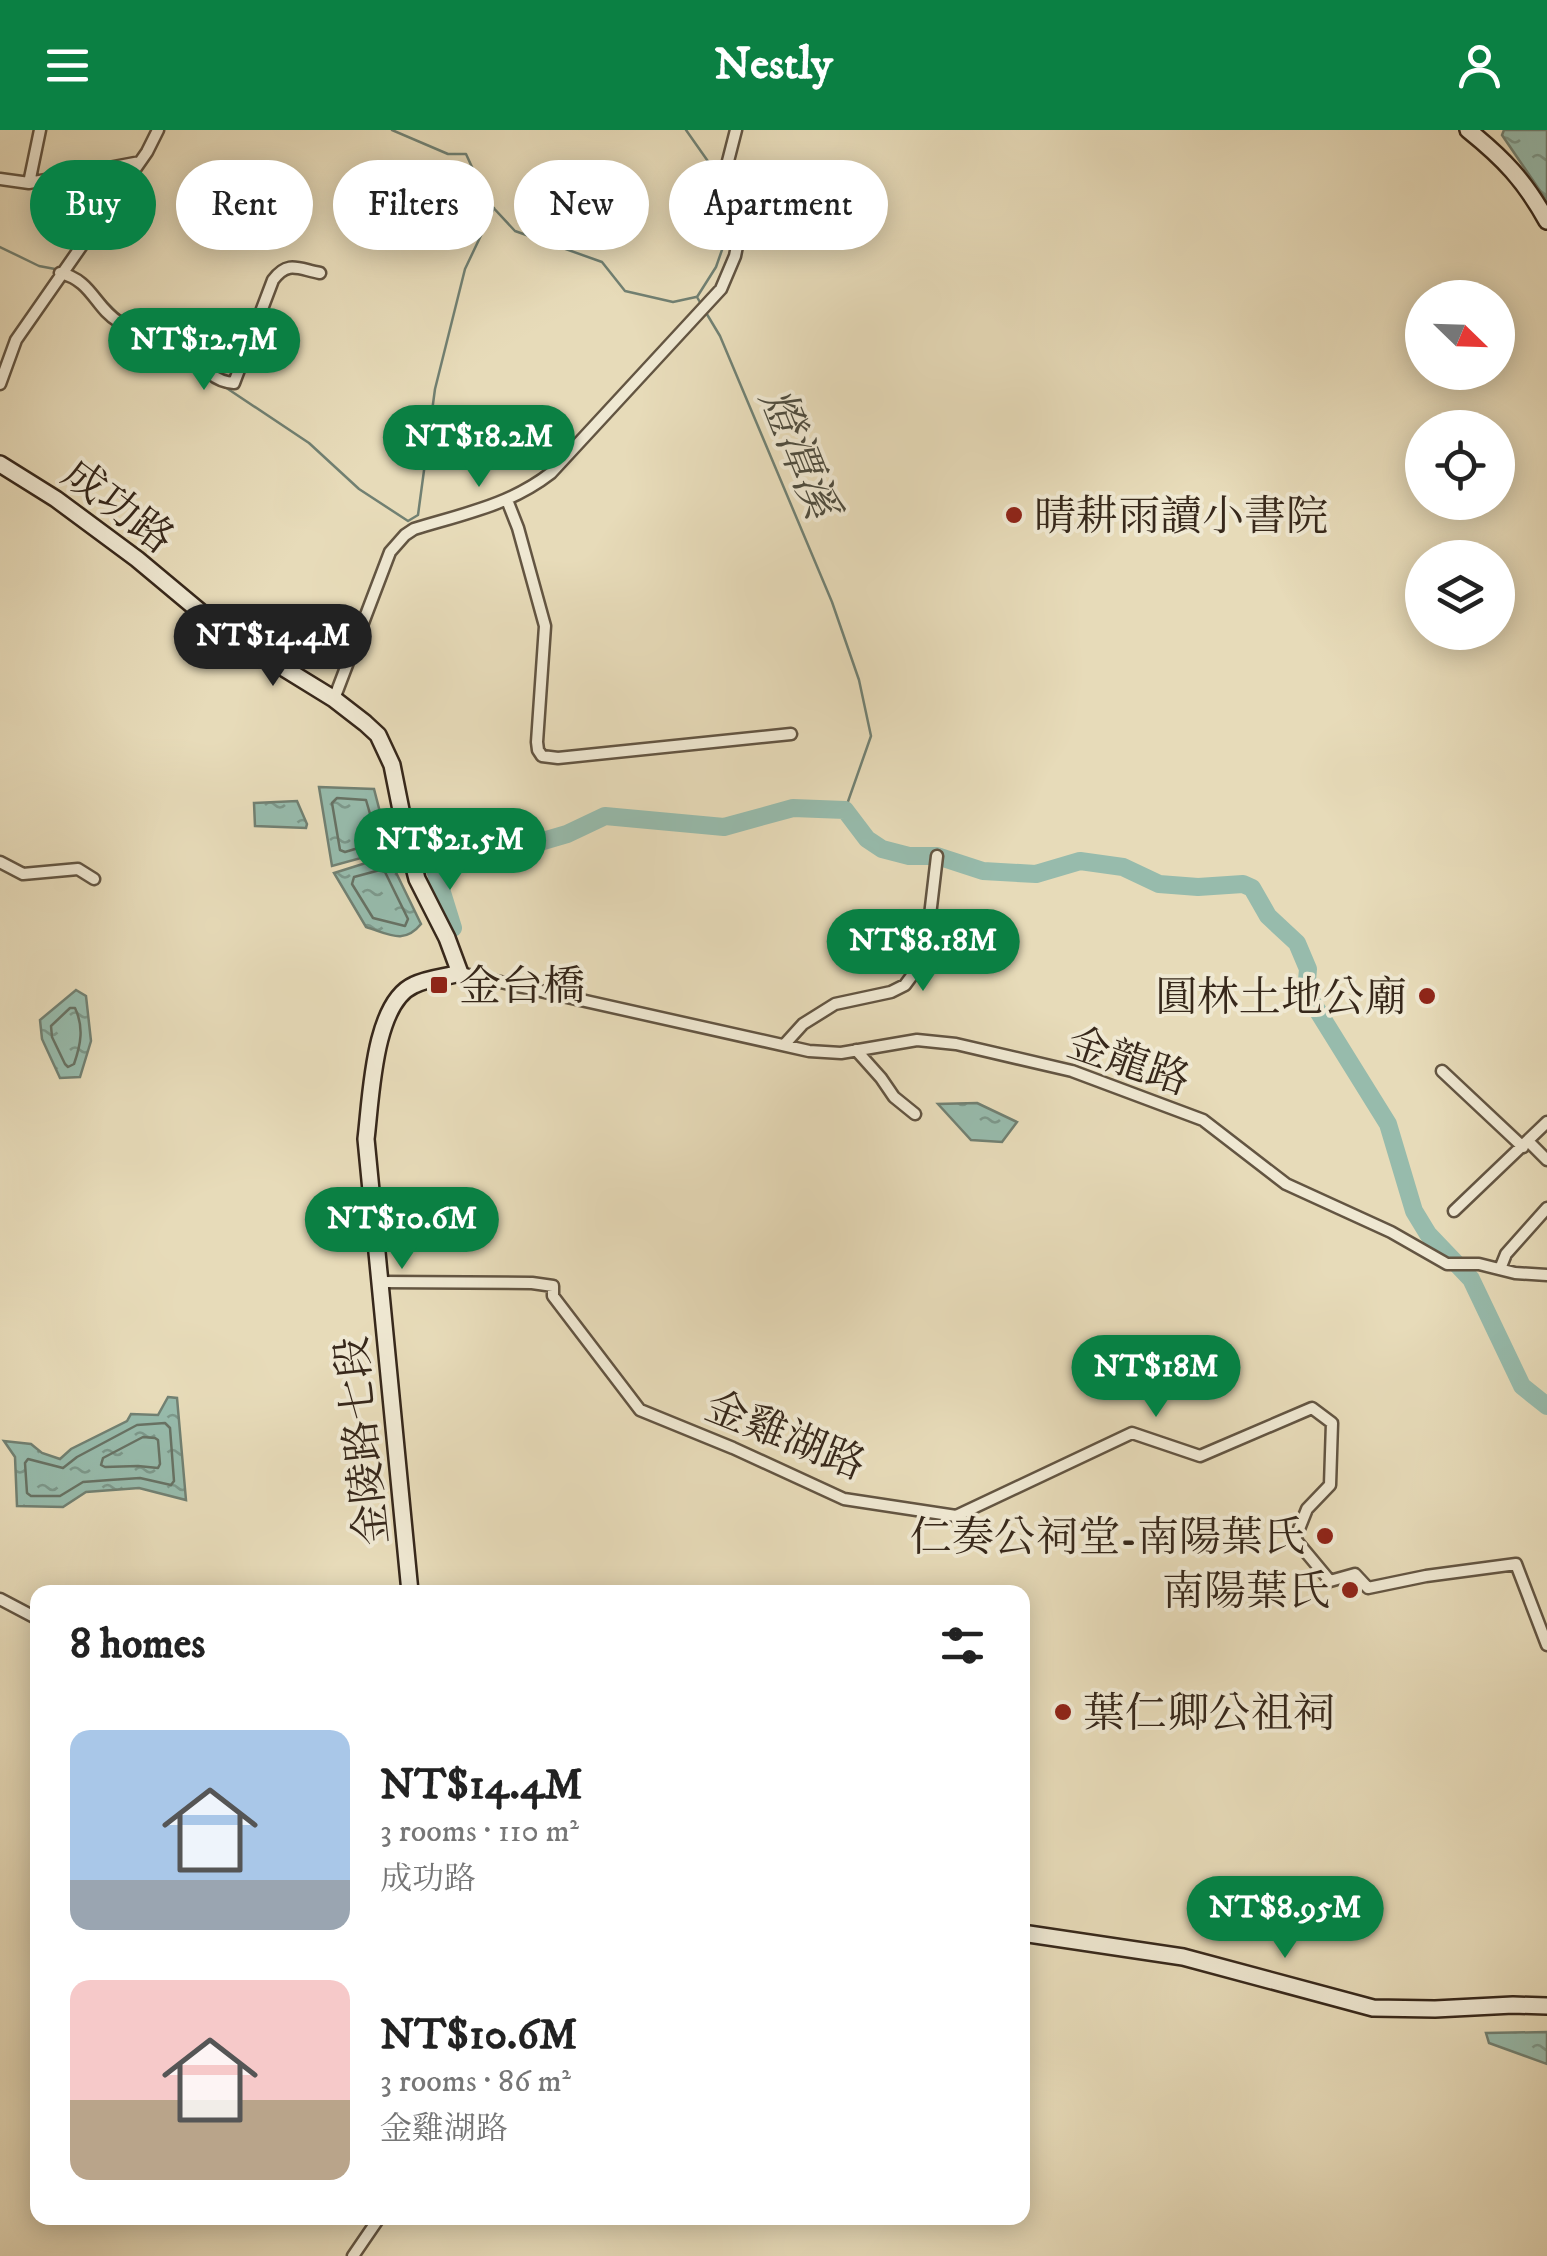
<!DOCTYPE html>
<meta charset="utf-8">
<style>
:root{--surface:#fff;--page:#f6f6f6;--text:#222;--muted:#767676;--accent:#0b8043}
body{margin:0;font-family:"IM FELL DW Pica","Noto Serif TC",serif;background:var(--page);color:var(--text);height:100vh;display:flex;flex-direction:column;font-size:38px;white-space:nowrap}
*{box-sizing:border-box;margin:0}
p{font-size:32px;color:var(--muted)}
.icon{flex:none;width:55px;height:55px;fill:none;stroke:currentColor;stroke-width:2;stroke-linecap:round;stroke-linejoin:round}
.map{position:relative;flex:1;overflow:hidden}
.drawer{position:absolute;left:30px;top:1455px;width:1000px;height:640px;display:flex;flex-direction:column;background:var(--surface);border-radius:20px;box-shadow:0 5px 25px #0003}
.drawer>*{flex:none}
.guide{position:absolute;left:30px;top:30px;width:1000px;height:90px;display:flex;gap:20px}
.needle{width:65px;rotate:113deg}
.tools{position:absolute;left:1405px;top:150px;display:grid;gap:20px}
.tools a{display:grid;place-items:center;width:110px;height:110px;border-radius:50%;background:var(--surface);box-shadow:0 5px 25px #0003;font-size:50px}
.price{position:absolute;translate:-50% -85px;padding:0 22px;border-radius:35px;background:var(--accent);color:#fff;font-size:32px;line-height:65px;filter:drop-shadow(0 2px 5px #0008)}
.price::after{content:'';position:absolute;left:50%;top:60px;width:30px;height:22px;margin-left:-15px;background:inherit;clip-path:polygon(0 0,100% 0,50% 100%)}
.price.active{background:#222;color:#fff}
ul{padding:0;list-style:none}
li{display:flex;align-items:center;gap:30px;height:250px;padding:0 40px}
li span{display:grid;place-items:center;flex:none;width:280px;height:200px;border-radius:20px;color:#555}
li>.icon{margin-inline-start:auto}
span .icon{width:120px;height:120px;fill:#fffc;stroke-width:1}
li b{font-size:42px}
h2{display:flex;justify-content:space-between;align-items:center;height:120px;padding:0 40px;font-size:42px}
.tag{padding:0 35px;border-radius:45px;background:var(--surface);box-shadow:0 5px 25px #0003;font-size:35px;line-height:90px}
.tag.active{background:var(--accent);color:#fff}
header{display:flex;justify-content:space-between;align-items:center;height:130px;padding:0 40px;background:var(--accent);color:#fff;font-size:45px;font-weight:700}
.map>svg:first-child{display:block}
</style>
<header><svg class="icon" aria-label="menu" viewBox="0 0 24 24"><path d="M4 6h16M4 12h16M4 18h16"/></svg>Nestly<svg class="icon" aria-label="person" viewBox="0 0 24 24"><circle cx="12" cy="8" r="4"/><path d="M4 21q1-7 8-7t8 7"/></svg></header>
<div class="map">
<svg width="1547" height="2126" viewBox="0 0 1547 2126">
<defs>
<pattern id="water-ripples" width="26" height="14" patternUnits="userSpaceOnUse" patternTransform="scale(2.5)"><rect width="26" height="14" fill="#97bbac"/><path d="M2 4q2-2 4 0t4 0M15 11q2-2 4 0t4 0" fill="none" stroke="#7c988b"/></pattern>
</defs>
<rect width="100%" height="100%" fill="#e7dbb9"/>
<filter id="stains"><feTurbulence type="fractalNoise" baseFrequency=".002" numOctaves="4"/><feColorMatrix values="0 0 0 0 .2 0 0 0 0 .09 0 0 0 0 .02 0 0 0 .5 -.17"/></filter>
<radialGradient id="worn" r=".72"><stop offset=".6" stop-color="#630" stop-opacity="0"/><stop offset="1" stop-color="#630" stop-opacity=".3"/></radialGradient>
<!-- water -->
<path fill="url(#water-ripples)" stroke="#718072" stroke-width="2.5" d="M 1504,0 L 1547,0 L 1547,71 L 1502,5 Z
M 319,657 L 374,659 L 388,713 L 383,722 L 332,736 Z
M 297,671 L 307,694 L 306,698 L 255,696 L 254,673 Z
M 388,726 L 421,794 C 404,815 389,804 366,797 L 334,743 Z
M 76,860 L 86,866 L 91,911 L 80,947 L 60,948 L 42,909 L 40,890 Z
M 977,973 L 1017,992 L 1002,1012 L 971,1010 L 938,974 Z
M 168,1267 L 177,1268 L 186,1370 L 139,1358 L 86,1362 L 63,1377 L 17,1376 L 15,1327 L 4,1311 L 31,1314 L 42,1323 L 60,1329 L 71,1319 L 127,1291 L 131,1284 L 158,1285 Z
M 1547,1902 L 1547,1934 L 1489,1913 L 1486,1903 Z"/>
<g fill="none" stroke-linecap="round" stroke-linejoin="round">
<!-- shore -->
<path stroke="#677264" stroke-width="2.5" d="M 337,668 L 366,670 L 377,708 L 375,713 L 345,722 L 340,720 L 332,673 Z
M 380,740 L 385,742 L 408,789 L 405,796 L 373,788 L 352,754 L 354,747 Z
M 75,878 C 84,897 81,914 74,934 L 68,937 L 65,934 L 52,907 L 51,896 L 70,878 Z
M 165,1293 L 170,1298 L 174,1351 L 171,1355 L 140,1348 L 110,1350 L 83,1352 L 60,1366 L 31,1366 L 27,1363 L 25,1333 L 28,1329 L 63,1338 L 77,1327 L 137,1295 Z
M 143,1307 L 155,1308 L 158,1310 L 160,1334 L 158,1338 L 138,1336 L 105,1337 L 101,1335 L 103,1328 Z"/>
<!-- stream -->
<path stroke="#718072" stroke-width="2.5" d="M 392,0 L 448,24 L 466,24 L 488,72 L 515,101 L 602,132 L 625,161 L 673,172 L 696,167
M 686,0 L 712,37 L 729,100 L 716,137 L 697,167 L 701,174
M 0,117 L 39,136 L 55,139
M 100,166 L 119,185 L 132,191
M 705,181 L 720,206 L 832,472 L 859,550 L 871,606 L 845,680
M 149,198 L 178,212
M 222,255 L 309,313 L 359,359 L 408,391 L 418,385 L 435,259 L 465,139 L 494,78"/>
<!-- river -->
<path stroke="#97bbac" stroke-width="18" d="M 453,798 L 427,714 L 439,703 L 468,704 L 526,716 L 567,704 L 605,686 L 724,697 L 793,678 L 845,680 L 867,709 L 882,719 L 909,726 L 937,726 L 983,741 L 1036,744 L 1080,731 L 1123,737 L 1159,754 L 1198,757 L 1243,754 L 1252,758 L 1268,786 L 1297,813 L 1308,839 L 1306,862 L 1388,994 L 1414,1081 L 1428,1104 L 1471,1149 L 1522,1256 L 1547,1276"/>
<defs>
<path id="street" d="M 0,49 L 29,53 L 140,32
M 29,53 L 40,0
M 60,143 C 92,150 95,178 119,192 C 135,201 149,185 171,200 C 195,216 201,251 234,253 L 273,150 C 288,130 298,139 320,143
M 0,254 L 16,210 L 147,22 L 158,0
M 507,370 L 518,398 L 545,496 L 537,612 L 538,620 L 542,626 L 558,628 L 791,604
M 334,569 L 390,422 L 405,405 L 414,399 C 463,384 510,375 551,343 L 721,159 L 735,126 L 739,106 L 726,39 L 736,0
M 0,732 L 23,744 L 78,739 L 94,749
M 460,843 L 809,921 L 841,923 L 917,910 L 956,914 L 1072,941 L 1203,990 L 1286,1054 L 1391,1102 L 1447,1134 L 1479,1134 L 1515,1143 L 1547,1145
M 784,915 L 803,894 L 835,874 L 891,862 L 905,855 L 925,828 L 937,726
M 856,920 L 881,948 L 894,967 L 915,984
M 1442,941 L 1523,1017
M 1528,1011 L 1547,1030
M 1454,1081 L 1547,992
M 1500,1139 L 1506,1124 L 1547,1078
M 380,1152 L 532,1153 L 553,1156 L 553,1166 L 640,1280 L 733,1318 L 844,1369 L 956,1386 L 1132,1303 L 1200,1326 L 1312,1278 L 1332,1293 L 1330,1355 L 1307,1379 L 1295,1409 L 1330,1451 L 1355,1444 L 1368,1458 L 1426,1446 L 1516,1434 L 1547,1515
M 0,1469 L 38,1489
M 353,2126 L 379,2088"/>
<path id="secondary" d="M 1468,0 C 1504,29 1524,50 1547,91
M 0,334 L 56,369 L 137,429 L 222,500 L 334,569 L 365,593 L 378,605 L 392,635 L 407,710 L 417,749 L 447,808 L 460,843 C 446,847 428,848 414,855 C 373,873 371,970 366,1009 L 410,1462
M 1022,1803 L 1183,1827 L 1373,1878 L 1435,1879 L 1513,1875 L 1547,1876"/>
</defs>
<!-- street casing -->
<use href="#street" stroke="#635542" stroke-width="15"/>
<!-- secondary casing -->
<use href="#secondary" stroke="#37281b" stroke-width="20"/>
<!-- street -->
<use href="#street" stroke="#efe8d2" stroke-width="10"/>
<!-- secondary -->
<use href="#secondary" stroke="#efe8d2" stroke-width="15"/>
</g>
<!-- markers -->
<g fill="#8f2418" stroke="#efe8d2" stroke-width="4">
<circle cx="1014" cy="385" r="10"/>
<rect x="429" y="845" width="20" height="20" rx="5"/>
<circle cx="1427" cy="866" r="10"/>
<circle cx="1325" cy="1406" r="10"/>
<circle cx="1350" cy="1460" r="10"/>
<circle cx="1063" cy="1582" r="10"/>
</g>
<g text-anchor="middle" stroke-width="8" stroke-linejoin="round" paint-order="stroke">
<!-- street labels -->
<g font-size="42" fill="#37281b" stroke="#efe8d2">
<text transform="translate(119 375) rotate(37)" y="15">成功路</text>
<text transform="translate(1129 930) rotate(19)" y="15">金龍路</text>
<text transform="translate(786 1304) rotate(22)" y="15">金雞湖路</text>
<text transform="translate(361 1311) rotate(-96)" y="15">金陵路七段</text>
</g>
<!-- poi labels -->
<g font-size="42" fill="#37281b" stroke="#efe8d2" text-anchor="start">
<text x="1034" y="400">晴耕雨讀小書院</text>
<text x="459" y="870">金台橋</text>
<text x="1407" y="881" text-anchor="end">圓林土地公廟</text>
<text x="1305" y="1421" text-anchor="end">仁奏公祠堂-南陽葉氏</text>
<text x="1330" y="1475" text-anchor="end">南陽葉氏</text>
<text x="1083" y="1597">葉仁卿公祖祠</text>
</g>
<!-- water labels -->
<g font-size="45" font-style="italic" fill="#4f4d3f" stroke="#efe8d2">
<text transform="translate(800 323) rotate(68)" y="16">燈潭溪</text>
</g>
</g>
<rect width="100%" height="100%" filter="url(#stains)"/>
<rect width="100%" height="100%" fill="url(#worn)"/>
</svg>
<div class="tools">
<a><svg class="needle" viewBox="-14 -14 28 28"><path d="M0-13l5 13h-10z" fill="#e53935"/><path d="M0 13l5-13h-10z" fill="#767676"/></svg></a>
<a><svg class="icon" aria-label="locate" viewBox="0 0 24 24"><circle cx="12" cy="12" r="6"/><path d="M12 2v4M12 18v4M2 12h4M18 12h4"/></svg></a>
<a><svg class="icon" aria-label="layers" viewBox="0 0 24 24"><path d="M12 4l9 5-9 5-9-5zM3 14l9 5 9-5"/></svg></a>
</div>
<b class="price" style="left:204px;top:263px">NT$12.7M</b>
<b class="price" style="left:479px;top:360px">NT$18.2M</b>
<b class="price active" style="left:273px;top:559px">NT$14.4M</b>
<b class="price" style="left:450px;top:763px">NT$21.5M</b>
<b class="price" style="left:923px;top:864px">NT$8.18M</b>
<b class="price" style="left:402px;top:1142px">NT$10.6M</b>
<b class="price" style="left:1156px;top:1290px">NT$18M</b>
<b class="price" style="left:1285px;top:1831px">NT$8.95M</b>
<div class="guide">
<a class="tag active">Buy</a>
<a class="tag">Rent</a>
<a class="tag">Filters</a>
<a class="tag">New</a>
<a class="tag">Apartment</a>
</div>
<section class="drawer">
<h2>8 homes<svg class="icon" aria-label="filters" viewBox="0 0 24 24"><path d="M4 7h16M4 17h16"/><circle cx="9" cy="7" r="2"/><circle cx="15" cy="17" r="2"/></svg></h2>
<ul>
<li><span style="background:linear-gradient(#a9c7e8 75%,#9aa5b1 0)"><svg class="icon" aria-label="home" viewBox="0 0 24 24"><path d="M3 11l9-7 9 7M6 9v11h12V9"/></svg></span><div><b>NT$14.4M</b><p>3 rooms · 110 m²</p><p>成功路</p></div></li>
<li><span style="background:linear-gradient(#f6c9c9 60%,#b9a48a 0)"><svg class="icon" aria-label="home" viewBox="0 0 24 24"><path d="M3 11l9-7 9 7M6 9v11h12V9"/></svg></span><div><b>NT$10.6M</b><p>3 rooms · 86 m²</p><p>金雞湖路</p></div></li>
</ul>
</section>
</div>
